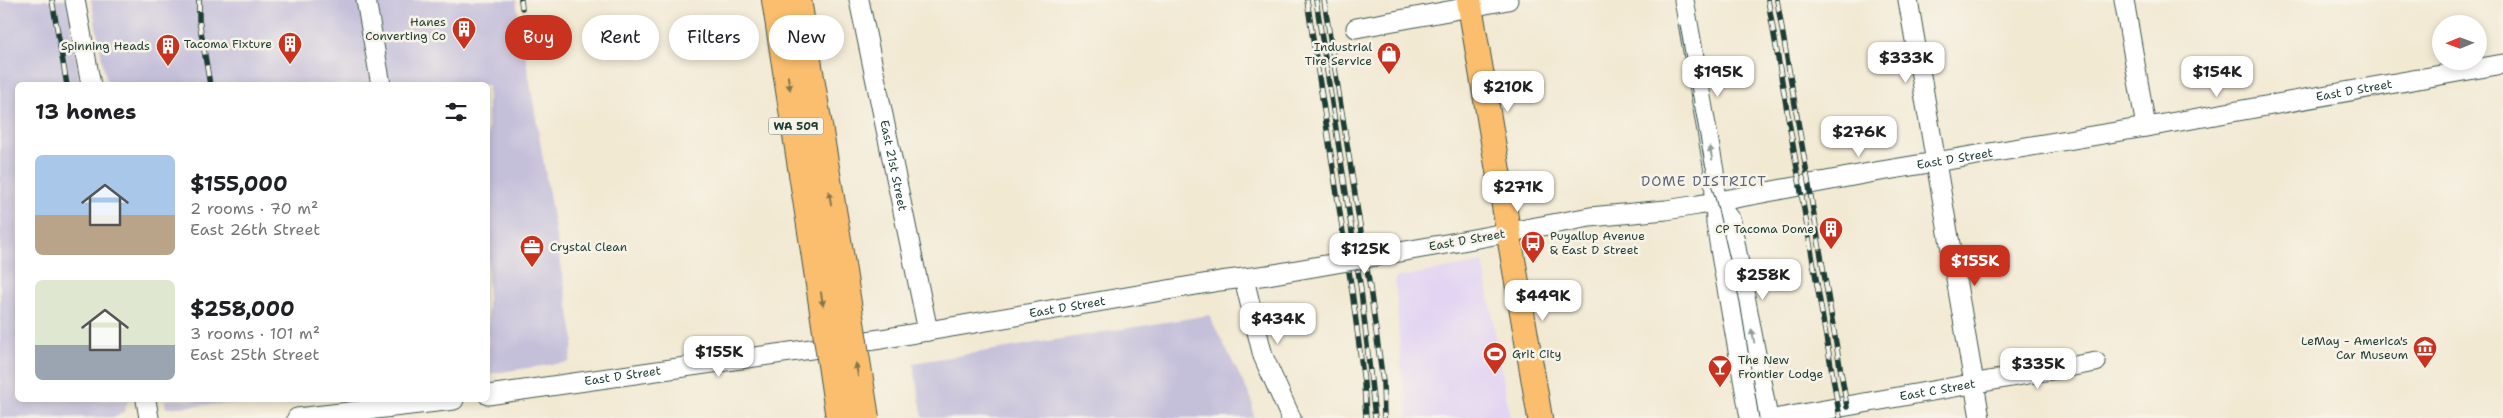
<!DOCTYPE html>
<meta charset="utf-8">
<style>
:root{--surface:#fff;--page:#f2f2f2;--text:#202124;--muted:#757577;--accent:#c8321e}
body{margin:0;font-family:"Shantell Sans",sans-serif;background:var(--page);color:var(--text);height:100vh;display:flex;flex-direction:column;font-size:19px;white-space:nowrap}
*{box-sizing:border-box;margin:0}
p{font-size:16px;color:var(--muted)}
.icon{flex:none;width:28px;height:28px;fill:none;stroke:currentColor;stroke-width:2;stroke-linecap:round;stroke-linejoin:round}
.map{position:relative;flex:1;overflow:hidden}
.side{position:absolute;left:15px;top:82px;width:475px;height:320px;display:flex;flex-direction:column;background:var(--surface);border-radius:8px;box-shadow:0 2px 8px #0003}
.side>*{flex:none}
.banner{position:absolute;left:505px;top:15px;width:475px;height:45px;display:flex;gap:10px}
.needle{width:32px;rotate:269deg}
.controls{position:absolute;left:2432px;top:15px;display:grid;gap:10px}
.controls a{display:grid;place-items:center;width:55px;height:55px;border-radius:50%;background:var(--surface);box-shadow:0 2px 8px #0003;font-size:25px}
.price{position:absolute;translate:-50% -42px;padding:0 11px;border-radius:10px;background:#fff;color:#222;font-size:16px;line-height:32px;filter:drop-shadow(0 1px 2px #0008)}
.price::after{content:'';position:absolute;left:50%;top:30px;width:15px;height:11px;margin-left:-8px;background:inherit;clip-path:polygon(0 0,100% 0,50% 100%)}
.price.active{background:var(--accent);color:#fff}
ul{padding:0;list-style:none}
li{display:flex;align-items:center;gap:15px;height:125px;padding:0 20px}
li span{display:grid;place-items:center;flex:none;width:140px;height:100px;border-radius:8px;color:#555}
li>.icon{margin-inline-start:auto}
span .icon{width:60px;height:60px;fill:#fffc;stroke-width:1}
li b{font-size:21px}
h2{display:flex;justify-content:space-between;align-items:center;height:60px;padding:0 20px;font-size:21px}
.tag{padding:0 18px;border-radius:22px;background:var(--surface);box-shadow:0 2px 8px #0003;font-size:18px;line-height:45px}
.tag.active{background:var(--accent);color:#fff}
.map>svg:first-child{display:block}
</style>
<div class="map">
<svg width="2503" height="418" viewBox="0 0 2503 418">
<rect width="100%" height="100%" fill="#f7f3e8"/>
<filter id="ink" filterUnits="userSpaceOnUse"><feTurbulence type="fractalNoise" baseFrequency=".02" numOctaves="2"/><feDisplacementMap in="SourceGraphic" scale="10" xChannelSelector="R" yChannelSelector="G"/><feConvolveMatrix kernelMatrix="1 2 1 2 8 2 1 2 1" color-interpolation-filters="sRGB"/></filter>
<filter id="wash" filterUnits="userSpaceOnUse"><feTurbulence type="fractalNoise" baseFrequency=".0096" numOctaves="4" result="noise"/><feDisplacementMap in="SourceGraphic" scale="20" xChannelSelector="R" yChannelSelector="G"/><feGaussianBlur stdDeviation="1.12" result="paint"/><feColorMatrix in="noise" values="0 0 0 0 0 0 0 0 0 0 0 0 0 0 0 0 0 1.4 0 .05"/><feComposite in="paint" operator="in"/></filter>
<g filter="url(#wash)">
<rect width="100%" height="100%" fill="#f2e9d3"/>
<!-- built -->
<path fill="#e2d4f3" d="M 1483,262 L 1510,418 L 1409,418 L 1402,377 L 1395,278 Z"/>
<!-- industrial -->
<path fill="#c5c0da" d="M 0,0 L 67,0 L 80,85 L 18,85 L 18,400 L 128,400 L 124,412 L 116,417 L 0,418 Z
M 91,0 L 516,0 L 574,341 L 569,362 L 488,374 L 488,85 L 107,85 Z
M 1209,315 L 1252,400 L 1254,418 L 923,418 L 913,363 Z
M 165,400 L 279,400 L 166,408 Z"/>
</g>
<g filter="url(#ink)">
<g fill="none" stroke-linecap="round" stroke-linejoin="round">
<defs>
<g id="minor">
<path d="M 75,0 L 91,85"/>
<path d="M 366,0 L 381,85"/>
<path id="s1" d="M 859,0 L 928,331"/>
<path d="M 1684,0 L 1714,171 L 1716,223 L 1721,255 L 1750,418"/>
<path d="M 1908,0 L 1980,418"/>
<path d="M 2124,0 L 2146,127"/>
<path d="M 1356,28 L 1508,0"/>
<path d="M 1716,201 L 1731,221 L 1768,418"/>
<path id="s2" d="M 1457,242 L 1590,217 L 1666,210 L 1698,205 L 1869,173 L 2164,124 L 2503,64"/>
<path d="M 1244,279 L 1263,356 L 1291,418"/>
<path id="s3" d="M 488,395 L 881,339 L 1220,281 L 1268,275"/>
<path d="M 146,400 L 149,418"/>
<path d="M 297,418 L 454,400"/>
<path id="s4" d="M 1779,418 L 2096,362"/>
</g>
<path id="major" d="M 1469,0 L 1540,418"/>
<path id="highway" d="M 776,0 L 815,251
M 797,0 L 838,246"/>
</defs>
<!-- minor casing -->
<use href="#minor" stroke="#3f574c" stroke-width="21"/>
<!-- major casing -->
<use href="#major" stroke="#3f574c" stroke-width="26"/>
<!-- highway casing -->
<use href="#highway" stroke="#3f574c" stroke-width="30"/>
<!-- minor -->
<use href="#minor" stroke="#fff" stroke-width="19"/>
<!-- major -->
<use href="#major" stroke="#fabe6e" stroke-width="24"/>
<!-- highway -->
<use href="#highway" stroke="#fabe6e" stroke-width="28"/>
<!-- tram -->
<path stroke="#1f3d34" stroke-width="1" d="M 1680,25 L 1705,164 L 1716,201 L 1740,302 L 1759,418"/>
<defs>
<path id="rail" d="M 52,0 L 67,85
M 199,0 L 199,20 L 210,85
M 521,0 L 522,8
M 1307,0 L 1352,291 L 1364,383 L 1366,418
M 1316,0 L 1361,290 L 1375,418
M 1324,0 L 1370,288 L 1383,382 L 1384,418
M 1768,0 L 1840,418
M 1777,0 L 1847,407"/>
</defs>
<!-- rail casing -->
<use href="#rail" stroke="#1f3d34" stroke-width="5.5"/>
<!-- rail -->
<use href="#rail" stroke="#f7f3e8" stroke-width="4" stroke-dasharray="11" stroke-linecap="butt"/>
<defs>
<path id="minor-bridge" d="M 1268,275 L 1457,242"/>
<path id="highway-bridge" d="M 838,246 L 865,418
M 815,251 L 840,418"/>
</defs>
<!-- minor-bridge casing -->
<use href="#minor-bridge" stroke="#3f574c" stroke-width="21" stroke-linecap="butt"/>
<!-- highway-bridge casing -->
<use href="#highway-bridge" stroke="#3f574c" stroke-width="30" stroke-linecap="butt"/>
<!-- minor-bridge -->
<use href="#minor-bridge" stroke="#fff" stroke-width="19"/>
<!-- highway-bridge -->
<use href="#highway-bridge" stroke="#fabe6e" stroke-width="28"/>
</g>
<!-- one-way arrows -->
<defs><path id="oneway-solid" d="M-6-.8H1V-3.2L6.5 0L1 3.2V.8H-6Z" transform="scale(1.25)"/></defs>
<g fill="#82774e">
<use href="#oneway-solid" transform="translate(789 83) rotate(81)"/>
<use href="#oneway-solid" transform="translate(830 198) rotate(-99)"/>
<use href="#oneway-solid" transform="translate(822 299) rotate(81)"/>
<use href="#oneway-solid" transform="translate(857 370) rotate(-99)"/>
</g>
<g fill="#8f9e9a">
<use href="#oneway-solid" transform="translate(1711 153) rotate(-100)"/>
<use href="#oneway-solid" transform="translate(1753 336) rotate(-101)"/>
</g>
</g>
<!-- icons -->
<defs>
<symbol id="building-pin" viewBox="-11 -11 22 30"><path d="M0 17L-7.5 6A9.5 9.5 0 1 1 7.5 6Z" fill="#c8321e" stroke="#f7f3e8"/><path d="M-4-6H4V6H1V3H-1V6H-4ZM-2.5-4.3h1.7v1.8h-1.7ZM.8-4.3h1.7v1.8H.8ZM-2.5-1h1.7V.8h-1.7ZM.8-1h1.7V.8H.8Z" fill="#fff"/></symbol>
<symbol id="shop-pin" viewBox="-11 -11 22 30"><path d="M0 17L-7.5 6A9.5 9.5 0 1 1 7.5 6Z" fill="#c8321e" stroke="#f7f3e8"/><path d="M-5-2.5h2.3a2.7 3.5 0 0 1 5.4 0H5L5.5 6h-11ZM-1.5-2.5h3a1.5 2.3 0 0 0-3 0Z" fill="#fff"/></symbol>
<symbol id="bus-pin" viewBox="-11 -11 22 30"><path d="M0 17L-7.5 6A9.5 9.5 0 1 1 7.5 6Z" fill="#c8321e" stroke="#f7f3e8"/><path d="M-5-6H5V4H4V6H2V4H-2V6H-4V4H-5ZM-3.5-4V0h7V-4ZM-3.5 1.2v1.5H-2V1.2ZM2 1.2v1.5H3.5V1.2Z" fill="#fff"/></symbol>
<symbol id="office-pin" viewBox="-11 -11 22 30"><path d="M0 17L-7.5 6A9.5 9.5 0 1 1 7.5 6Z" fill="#c8321e" stroke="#f7f3e8"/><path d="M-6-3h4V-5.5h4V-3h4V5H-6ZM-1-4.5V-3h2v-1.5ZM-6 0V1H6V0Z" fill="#fff"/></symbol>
<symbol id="museum-pin" viewBox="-11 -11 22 30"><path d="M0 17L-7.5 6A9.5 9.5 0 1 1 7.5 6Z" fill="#c8321e" stroke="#f7f3e8"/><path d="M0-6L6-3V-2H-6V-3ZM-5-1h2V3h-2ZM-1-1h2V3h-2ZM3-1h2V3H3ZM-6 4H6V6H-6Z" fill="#fff"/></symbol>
<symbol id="stadium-pin" viewBox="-11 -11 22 30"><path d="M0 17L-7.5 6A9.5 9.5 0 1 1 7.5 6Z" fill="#c8321e" stroke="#f7f3e8"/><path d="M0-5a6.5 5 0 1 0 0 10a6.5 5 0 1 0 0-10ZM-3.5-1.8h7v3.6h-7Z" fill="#fff"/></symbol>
<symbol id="bar-pin" viewBox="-11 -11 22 30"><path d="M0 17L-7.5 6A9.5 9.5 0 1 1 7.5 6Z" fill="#c8321e" stroke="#f7f3e8"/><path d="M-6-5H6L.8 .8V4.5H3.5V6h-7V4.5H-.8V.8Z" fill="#fff"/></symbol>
</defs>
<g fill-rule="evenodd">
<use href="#building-pin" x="450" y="15" width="28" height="38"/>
<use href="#building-pin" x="276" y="30" width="28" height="38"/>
<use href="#building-pin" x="154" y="32" width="28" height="38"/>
<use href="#shop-pin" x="1375" y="40" width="28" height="38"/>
<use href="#building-pin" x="1817" y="215" width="28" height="38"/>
<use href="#bus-pin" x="1519" y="229" width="28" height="38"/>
<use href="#office-pin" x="518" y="233" width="28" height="38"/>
<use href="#museum-pin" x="2411" y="334" width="28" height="38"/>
<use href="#stadium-pin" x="1481" y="340" width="28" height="38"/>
<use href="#bar-pin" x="1706" y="353" width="28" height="38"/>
</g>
<g text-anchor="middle" stroke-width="5" stroke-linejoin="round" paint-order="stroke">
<!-- shield labels -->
<rect fill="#f7f3e8" stroke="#60746a" stroke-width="1" x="768.5" y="117.5" width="55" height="17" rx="4"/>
<g font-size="11" font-weight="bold" fill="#1f3d34">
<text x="796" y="130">WA 509</text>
</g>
<!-- poi labels -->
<g font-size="12" fill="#1f3d34" stroke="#f7f3e8" text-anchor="end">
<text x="446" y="26">Hanes<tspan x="446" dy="14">Converting Co</tspan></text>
<text x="272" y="48">Tacoma Fixture</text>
<text x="150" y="50">Spinning Heads</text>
<text x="1372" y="51">Industrial<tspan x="1372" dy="14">Tire Service</tspan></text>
<text x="1814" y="233">CP Tacoma Dome</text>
<text x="1550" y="240" text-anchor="start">Puyallup Avenue<tspan x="1550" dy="14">&amp; East D Street</tspan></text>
<text x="550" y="251" text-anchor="start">Crystal Clean</text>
<text x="2408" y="345">LeMay - America's<tspan x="2408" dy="14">Car Museum</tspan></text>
<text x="1512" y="358" text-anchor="start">Grit City</text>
<text x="1738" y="364" text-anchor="start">The New<tspan x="1738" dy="14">Frontier Lodge</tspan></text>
</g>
<!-- street labels -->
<g font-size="12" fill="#1f3d34" stroke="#f7f3e8">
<text dy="4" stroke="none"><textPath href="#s2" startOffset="910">East D Street</textPath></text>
<text dy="4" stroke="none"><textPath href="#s2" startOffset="505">East D Street</textPath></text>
<text dy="4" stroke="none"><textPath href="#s1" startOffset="169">East 21st Street</textPath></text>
<text transform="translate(1467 240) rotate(-10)" y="4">East D Street</text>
<text dy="4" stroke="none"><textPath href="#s3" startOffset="586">East D Street</textPath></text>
<text dy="4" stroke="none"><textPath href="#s3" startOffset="136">East D Street</textPath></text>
<text dy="4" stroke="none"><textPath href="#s4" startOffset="161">East C Street</textPath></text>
</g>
<!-- neighbourhood labels -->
<g font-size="14" letter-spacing="1" fill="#5f667a" stroke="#f7f3e8">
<text x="1704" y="186">DOME DISTRICT</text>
</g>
</g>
</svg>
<div class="controls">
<a><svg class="needle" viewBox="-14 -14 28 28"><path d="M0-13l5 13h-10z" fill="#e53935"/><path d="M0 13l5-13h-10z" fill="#757577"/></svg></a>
</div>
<b class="price" style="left:1906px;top:84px">$333K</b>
<b class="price" style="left:1718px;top:98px">$195K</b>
<b class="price" style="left:2217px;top:98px">$154K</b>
<b class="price" style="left:1508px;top:113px">$210K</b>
<b class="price" style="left:1859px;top:158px">$276K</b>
<b class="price" style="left:1518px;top:213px">$271K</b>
<b class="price" style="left:1365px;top:275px">$125K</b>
<b class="price active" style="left:1975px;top:287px">$155K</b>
<b class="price" style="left:1763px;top:301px">$258K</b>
<b class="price" style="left:1543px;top:322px">$449K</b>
<b class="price" style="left:1278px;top:345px">$434K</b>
<b class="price" style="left:719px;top:378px">$155K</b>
<b class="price" style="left:2038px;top:390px">$335K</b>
<div class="banner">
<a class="tag active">Buy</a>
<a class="tag">Rent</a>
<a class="tag">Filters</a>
<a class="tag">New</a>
</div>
<section class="side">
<h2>13 homes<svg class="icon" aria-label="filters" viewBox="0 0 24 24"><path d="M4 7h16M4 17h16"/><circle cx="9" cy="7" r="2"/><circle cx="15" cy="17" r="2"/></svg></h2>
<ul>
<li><span style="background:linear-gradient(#a9c7e8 60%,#b9a48a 0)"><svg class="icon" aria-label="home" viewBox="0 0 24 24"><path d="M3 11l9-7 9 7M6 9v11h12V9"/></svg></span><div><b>$155,000</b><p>2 rooms · 70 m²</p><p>East 26th Street</p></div></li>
<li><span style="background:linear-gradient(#dfe7d0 65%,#9aa5b1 0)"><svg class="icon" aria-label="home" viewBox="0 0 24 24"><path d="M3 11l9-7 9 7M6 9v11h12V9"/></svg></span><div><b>$258,000</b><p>3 rooms · 101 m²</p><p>East 25th Street</p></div></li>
</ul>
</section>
</div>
